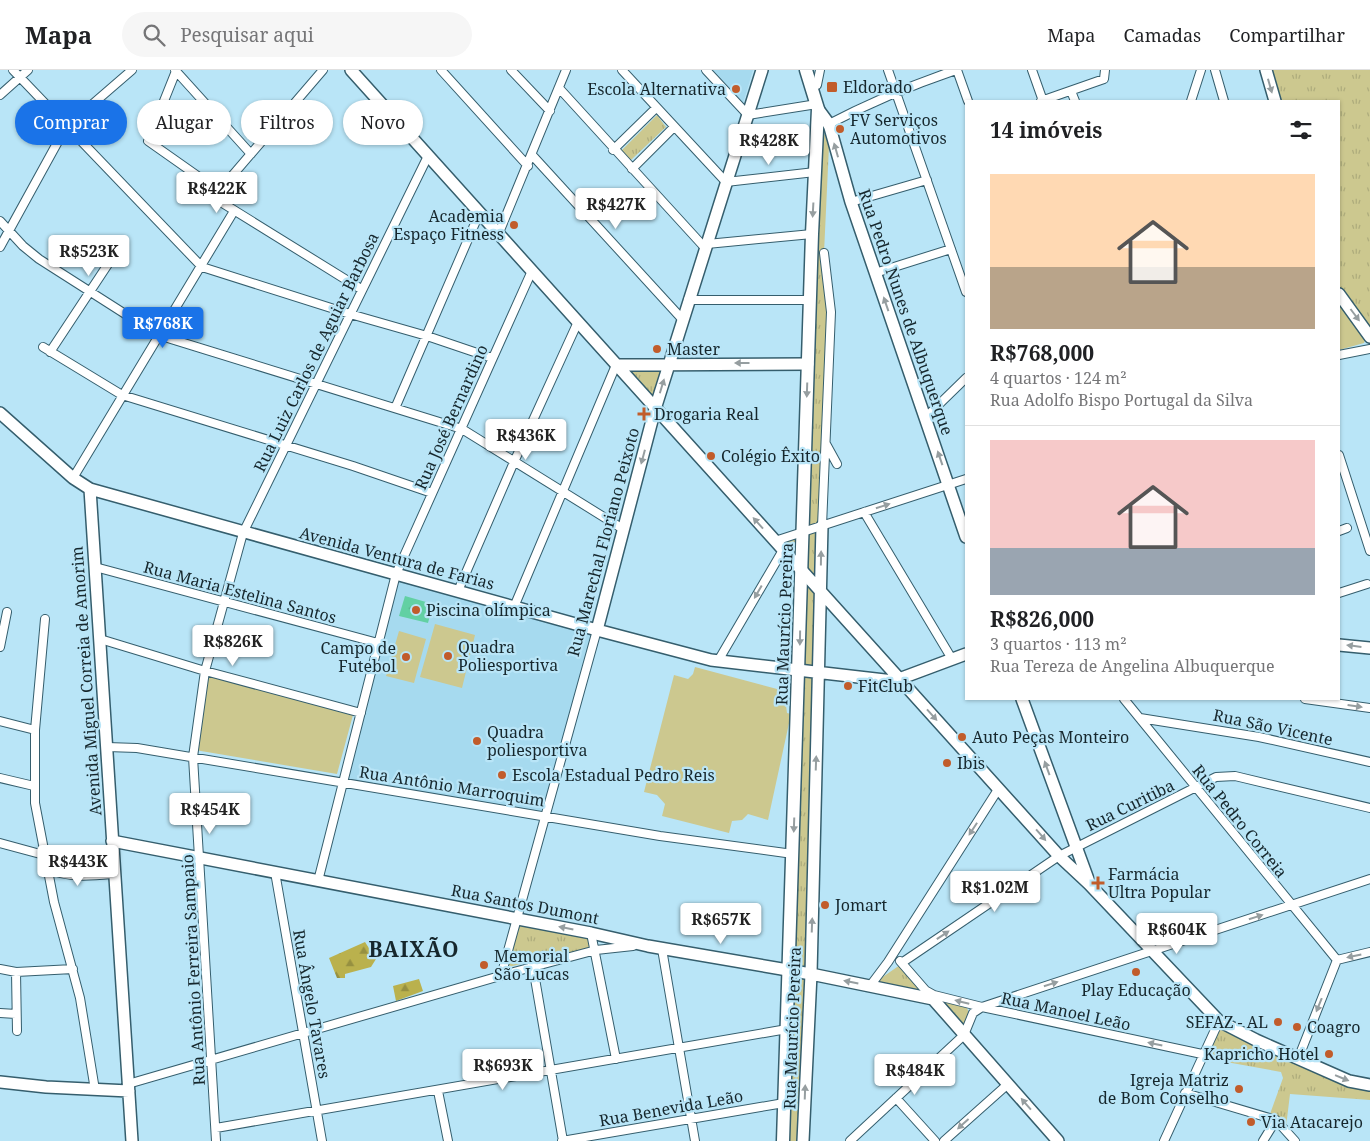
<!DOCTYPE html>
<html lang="pt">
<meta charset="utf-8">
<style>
:root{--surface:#fff;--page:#f6f6f6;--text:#202124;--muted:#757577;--line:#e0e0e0;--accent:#1a73e8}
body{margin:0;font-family:"Noto Serif",serif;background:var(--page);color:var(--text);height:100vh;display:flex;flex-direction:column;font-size:19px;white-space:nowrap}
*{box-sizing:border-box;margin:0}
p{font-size:16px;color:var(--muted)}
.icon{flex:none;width:28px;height:28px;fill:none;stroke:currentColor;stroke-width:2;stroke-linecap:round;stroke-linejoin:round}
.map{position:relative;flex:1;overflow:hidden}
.panel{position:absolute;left:965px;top:30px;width:375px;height:600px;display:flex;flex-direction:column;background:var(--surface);border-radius:0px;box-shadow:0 1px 4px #0004}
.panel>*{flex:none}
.guide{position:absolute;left:15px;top:30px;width:475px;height:45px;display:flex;gap:10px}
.price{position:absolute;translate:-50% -42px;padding:0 11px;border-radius:5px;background:#fff;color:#222;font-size:16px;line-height:32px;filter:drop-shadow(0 1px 2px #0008)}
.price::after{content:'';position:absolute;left:50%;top:30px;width:15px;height:11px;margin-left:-8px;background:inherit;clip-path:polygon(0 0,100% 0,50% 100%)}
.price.active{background:var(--accent);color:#fff}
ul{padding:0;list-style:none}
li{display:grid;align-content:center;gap:10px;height:265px;padding:0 25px}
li+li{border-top:1px solid var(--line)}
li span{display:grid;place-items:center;height:155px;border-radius:0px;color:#555}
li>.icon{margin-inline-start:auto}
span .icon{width:90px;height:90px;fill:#fffc;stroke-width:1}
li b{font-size:21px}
h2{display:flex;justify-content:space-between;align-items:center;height:60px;padding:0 25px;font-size:21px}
.chip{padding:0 18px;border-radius:22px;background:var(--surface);box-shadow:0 1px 4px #0004;font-size:18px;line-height:45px}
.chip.active{background:var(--accent);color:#fff}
header{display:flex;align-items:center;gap:30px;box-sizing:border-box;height:70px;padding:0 25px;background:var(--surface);border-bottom:1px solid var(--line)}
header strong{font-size:24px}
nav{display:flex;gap:28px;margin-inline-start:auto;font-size:18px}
.search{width:350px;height:45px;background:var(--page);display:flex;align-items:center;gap:12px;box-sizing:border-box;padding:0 18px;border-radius:28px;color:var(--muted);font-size:19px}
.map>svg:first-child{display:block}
</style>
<header>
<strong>Mapa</strong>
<div class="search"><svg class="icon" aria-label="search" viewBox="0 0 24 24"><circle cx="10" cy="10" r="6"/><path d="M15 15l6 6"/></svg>Pesquisar aqui</div>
<nav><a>Mapa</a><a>Camadas</a><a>Compartilhar</a></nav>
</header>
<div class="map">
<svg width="1370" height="1071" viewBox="0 0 1370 1071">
<defs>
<pattern id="forest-firs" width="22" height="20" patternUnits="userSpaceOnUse" patternTransform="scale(1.25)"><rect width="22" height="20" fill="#bab14d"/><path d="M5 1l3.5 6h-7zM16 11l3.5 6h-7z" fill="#969040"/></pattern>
<pattern id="park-tufts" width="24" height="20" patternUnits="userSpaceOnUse" patternTransform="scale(1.25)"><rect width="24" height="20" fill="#ccc88f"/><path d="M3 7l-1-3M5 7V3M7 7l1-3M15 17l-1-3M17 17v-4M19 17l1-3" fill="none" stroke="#aeac7c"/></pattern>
<pattern id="water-ripples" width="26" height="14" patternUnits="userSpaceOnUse" patternTransform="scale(1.25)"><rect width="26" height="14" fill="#62d0a3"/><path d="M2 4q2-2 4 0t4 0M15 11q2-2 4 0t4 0" fill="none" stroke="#50a985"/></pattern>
</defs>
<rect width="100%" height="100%" fill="#b9e5f7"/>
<!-- built -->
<path fill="#a6daef" d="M 709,0 L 753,0 L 742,37 Z
M 396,504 L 597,560 L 546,746 L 342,712 Z"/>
<!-- grass -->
<path fill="#ccc88f" d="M 1340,233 L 1366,268 L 1364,273 L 1339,280 Z
M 435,554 L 475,565 L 462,618 L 420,607 Z
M 399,561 L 426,569 L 414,613 L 386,606 Z
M 695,597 L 777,619 L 785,628 L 787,643 L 791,644 L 768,750 L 748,744 L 742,750 L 732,751 L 729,763 L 662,746 L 665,734 L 657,725 L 644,722 L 674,605 L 688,609 L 693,604 Z
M 208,605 L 353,645 L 337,704 L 195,680 Z"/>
<!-- forest -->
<path fill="url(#forest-firs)" d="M 365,872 L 376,889 L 371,897 L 345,904 L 345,908 L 337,908 L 329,888 Z
M 419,909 L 423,921 L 396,931 L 393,916 Z"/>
<!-- park -->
<path fill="url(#park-tufts)" d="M 1270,0 L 1370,0 L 1370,259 L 1339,220 L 1339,31 L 1279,31 Z
M 657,45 L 666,57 L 631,90 L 621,81 Z
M 822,58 L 829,76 L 824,183 L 831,242 L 803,1071 L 783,1071 L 802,502 L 775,471 L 803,462 Z
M 664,295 L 652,332 L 621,297 Z
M 519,854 L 589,868 L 591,878 L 508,897 Z
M 900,895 L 920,921 L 874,913 Z
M 930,925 L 967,938 L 969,943 L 963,959 Z
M 1220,955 L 1370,1017 L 1370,1030 L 1290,1024 L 1286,1057 L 1277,1046 L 1270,1044 L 1283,1008 L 1281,1002 L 1204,988 Z"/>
<!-- water -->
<path fill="url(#water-ripples)" d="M 405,526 L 433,534 L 428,553 L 399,546 Z"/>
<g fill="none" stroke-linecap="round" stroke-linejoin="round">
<defs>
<path id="street" d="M 13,0 L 202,197 L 350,244 L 427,266 L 492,288
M 175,0 L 251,84
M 323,0 L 219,121 L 216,129 L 361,219
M 441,0 L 528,96
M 511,0 L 550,41
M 622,0 L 726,112 L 815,102
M 706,0 L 748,45 L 817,34
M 888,0 L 966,222
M 957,0 L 968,31
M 1032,0 L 1043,31
M 1215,0 L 1224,31
M 176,1 L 148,71 L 219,121
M 812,16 L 817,15 L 820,0
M 559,18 L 706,179
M 1071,21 L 1075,31
M 0,25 L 28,0
M 1041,31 L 1104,9 L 1105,0
M 1191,31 L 1201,0
M 827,55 C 871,32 909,16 956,0
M 613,80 L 656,38
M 532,85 L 683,250
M 632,99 L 674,57
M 851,132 L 927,110
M 0,151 L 23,176 L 39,189 L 158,265 L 462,359 L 623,459
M 498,165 L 566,0
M 707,174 L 812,164
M 0,177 L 66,57 L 132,0
M 875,203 L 951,179
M 688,230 L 810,230
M 43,277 L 122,325 L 353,396 L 432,423
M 50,282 L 120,176
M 1339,285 L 1370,279
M 396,336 L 479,144
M 926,347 L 966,308
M 826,374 L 837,394
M 1339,385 L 1370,481
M 73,408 L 234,141
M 864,442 L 952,589
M 822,456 L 831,242 L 824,183
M 1339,461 L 1347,458
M 775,471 L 966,409
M 95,497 L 378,573
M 458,521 L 514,392 L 577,254
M 1339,523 L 1367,514
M 514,537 L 616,295
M 45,549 L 35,660 L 35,733 L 54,832 L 80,928 L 95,1020
M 100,569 L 205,601 L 361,643
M 0,577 L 7,542
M 718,591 L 783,480
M 1124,629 L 1337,890
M 1305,629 L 1370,638
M 1140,648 L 1259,667 L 1370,692
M 0,651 L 35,660
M 107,677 L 137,678 L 660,766 L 793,784
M 0,708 L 34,716
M 0,773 L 44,785
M 48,799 C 69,808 90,806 113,804
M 275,802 L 322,1071
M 318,811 L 396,504 L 531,203
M 591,863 L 616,989
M 662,879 L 695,1071
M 1337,890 L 1370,882
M 900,891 L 927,922
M 903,892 L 1059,786 L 1216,707 L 1235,706 L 1370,738
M 533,897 L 563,1071
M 0,899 L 16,902 L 73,899
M 16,902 L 17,961
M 501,906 L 597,560
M 870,916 L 888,892 L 999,718
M 925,920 L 934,925 L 982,937 L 1202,984
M 0,943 L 16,944
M 1298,989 L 1337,890
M 128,1014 L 510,903 L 596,880 L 633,876
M 438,1021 L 448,1071
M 1185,1023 L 1276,1050 L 1295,1071
M 896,1028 L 935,1071
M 216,1058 L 787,959
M 216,1071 L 193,687 L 205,601 L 243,463 L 428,86
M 562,1071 L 784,1033
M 850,1071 L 964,965 L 973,943 L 982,937 L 1370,809
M 944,1071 L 1008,1014
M 1164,1071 L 1219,951
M 1263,1071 L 1276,1050"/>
<path id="secondary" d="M 351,0 L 1059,786 L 1089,814 L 1219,951 L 1256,970 L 1349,1011 L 1370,1015
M 1266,0 L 1275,31
M 818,39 L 829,54 L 851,132 L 966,467
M 1339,224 L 1370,267
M 616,295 L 808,294
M 0,343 L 73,408 L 90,419 L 597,560 L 711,590 L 902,612
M 90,419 L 132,1071
M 597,560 L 655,339 L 762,0
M 1339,575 L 1370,578
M 899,609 L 966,584
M 1022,629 L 1089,812
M 112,771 L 591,863 L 648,876 L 811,904 L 933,929 L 1058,1071
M 0,1012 L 46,1017 L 129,1021
M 803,1071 L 811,904 L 822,456"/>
<path id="primary" d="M 783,1071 L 812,164 L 818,39 L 806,0"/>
</defs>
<!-- street casing -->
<use href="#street" stroke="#355e6d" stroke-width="10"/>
<!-- secondary casing -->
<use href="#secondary" stroke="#355e6d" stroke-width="14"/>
<!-- primary casing -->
<use href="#primary" stroke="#355e6d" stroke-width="15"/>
<!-- street -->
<use href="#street" stroke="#fff" stroke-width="8"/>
<!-- secondary -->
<use href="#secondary" stroke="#fff" stroke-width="11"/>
<!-- primary -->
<use href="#primary" stroke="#fff" stroke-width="12"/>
</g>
<!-- one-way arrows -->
<defs><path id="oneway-solid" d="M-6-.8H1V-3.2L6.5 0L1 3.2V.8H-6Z" transform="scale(1.25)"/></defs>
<g fill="#969ea0">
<use href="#oneway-solid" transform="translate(1270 16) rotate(74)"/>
<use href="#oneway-solid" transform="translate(836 80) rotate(-106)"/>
<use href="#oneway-solid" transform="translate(813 140) rotate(93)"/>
<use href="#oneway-solid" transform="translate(886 234) rotate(-109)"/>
<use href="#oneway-solid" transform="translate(1355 245) rotate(53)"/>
<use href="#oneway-solid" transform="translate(742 293) rotate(-180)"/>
<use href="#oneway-solid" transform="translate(662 316) rotate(-73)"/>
<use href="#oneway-solid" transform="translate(807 320) rotate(92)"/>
<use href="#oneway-solid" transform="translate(643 387) rotate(105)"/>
<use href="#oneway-solid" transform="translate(940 388) rotate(-109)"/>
<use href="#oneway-solid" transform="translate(883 436) rotate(-18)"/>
<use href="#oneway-solid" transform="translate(758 453) rotate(-132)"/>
<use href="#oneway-solid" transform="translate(821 488) rotate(-89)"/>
<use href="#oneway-solid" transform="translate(758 522) rotate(120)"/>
<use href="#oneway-solid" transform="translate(800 568) rotate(91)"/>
<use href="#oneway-solid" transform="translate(1354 576) rotate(-173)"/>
<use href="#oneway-solid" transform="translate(1355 636) rotate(8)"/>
<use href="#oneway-solid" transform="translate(932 645) rotate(48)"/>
<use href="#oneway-solid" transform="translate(816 693) rotate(-88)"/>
<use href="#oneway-solid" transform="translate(1047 698) rotate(-110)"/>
<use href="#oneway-solid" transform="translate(794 755) rotate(92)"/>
<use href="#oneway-solid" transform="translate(973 759) rotate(123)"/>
<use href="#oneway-solid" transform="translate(1041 765) rotate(49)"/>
<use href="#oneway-solid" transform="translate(1256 847) rotate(-18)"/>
<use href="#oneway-solid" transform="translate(812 855) rotate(-88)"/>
<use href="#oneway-solid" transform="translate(566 858) rotate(-169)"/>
<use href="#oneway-solid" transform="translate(943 865) rotate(-34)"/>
<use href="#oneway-solid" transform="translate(1354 886) rotate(168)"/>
<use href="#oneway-solid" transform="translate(851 912) rotate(-169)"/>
<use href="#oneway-solid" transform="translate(1051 914) rotate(-18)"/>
<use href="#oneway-solid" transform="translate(962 932) rotate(-166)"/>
<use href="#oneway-solid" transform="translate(1319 935) rotate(112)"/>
<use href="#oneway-solid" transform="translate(1155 974) rotate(-168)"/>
<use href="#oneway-solid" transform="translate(1342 1008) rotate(22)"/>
<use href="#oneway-solid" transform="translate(805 1022) rotate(-88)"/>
<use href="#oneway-solid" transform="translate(1026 1034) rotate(-131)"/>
<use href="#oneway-solid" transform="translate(963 1054) rotate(138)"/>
</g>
<!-- markers -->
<g fill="#c15c2b" stroke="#b9e5f7" stroke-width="2">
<rect x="826" y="11" width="12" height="12" rx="2.5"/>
<circle cx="736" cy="19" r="5"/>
<circle cx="840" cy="59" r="5"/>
<circle cx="514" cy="155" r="5"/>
<circle cx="657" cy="279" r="5"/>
<path d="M641.5 336.5h5v5h5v5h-5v5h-5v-5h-5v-5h5z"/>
<circle cx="711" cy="386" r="5"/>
<circle cx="416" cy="540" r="5"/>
<circle cx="448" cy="586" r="5"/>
<circle cx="406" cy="587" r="5"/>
<circle cx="848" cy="616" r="5"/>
<circle cx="962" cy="667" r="5"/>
<circle cx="477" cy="671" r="5"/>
<circle cx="947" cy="693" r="5"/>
<circle cx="502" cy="705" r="5"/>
<path d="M1095.5 805.5h5v5h5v5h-5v5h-5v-5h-5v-5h5z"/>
<circle cx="825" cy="835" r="5"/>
<circle cx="484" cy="895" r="5"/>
<circle cx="1136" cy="902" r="5"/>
<circle cx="1278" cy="952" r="5"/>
<circle cx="1297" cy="957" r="5"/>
<circle cx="1329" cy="984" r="5"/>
<circle cx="1239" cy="1019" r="5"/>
<circle cx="1251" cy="1052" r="5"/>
</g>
<g text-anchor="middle" stroke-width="4.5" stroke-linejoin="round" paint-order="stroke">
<!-- poi labels -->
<g font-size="16" fill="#16272d" stroke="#b9e5f7" text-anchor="start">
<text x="843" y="23">Eldorado</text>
<text x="726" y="25" text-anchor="end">Escola Alternativa</text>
<text x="850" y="56">FV Serviços<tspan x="850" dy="18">Automotivos</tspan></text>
<text x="504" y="152" text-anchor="end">Academia<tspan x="504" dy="18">Espaço Fitness</tspan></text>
<text x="667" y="285">Master</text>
<text x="654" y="350">Drogaria Real</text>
<text x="721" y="392">Colégio Êxito</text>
<text x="426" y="546">Piscina olímpica</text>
<text x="458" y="583">Quadra<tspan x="458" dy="18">Poliesportiva</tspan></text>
<text x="396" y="584" text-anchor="end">Campo de<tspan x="396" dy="18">Futebol</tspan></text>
<text x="858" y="622">FitClub</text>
<text x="487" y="668">Quadra<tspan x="487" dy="18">poliesportiva</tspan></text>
<text x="972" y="673">Auto Peças Monteiro</text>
<text x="957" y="699">Ibis</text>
<text x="512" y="711">Escola Estadual Pedro Reis</text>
<text x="1108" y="810">Farmácia<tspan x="1108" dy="18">Ultra Popular</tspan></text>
<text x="835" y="841">Jomart</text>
<text x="494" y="892">Memorial<tspan x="494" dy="18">São Lucas</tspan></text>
<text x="1136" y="926" text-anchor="middle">Play Educação</text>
<text x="1268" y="958" text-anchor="end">SEFAZ - AL</text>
<text x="1307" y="963">Coagro</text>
<text x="1319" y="990" text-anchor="end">Kapricho Hotel</text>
<text x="1229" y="1016" text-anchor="end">Igreja Matriz<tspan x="1229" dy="18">de Bom Conselho</tspan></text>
<text x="1261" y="1058">Via Atacarejo</text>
</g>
<!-- street labels -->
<g font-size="16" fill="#16272d" stroke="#b9e5f7">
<text transform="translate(906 242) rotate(71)" y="6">Rua Pedro Nunes de Albuquerque</text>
<text transform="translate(316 282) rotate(-64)" y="6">Rua Luiz Carlos de Aguiar Barbosa</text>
<text transform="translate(451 347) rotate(-66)" y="6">Rua José Bernardino</text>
<text transform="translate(603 472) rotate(-75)" y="6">Rua Marechal Floriano Peixoto</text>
<text transform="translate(397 488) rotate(15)" y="6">Avenida Ventura de Farias</text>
<text transform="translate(240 522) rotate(15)" y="6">Rua Maria Estelina Santos</text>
<text transform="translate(784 554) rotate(-88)" y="6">Rua Maurício Pereira</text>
<text transform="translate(86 611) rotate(-94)" y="6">Avenida Miguel Correia de Amorim</text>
<text transform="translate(1273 657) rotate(12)" y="6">Rua São Vicente</text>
<text transform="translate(452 716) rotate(9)" y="6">Rua Antônio Marroquim</text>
<text transform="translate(1130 735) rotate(-26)" y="6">Rua Curitiba</text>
<text transform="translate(1240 751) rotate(51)" y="6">Rua Pedro Correia</text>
<text transform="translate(525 834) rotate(11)" y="6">Rua Santos Dumont</text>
<text transform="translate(193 900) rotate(-93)" y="6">Rua Antônio Ferreira Sampaio</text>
<text transform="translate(312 934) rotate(80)" y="6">Rua Ângelo Tavares</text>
<text transform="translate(1066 941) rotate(12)" y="6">Rua Manoel Leão</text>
<text transform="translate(792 958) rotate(-88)" y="6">Rua Maurício Pereira</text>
<text transform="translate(671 1038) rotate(-10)" y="6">Rua Benevida Leão</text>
</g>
<!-- district labels -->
<g font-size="21" font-weight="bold" letter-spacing="1" fill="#16272d" stroke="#b9e5f7">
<text x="414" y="887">BAIXÃO</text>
</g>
</g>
</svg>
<b class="price" style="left:769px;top:96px">R$428K</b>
<b class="price" style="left:217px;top:144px">R$422K</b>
<b class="price" style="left:616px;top:160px">R$427K</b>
<b class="price" style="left:89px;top:207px">R$523K</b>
<b class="price active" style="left:163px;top:279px">R$768K</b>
<b class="price" style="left:526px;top:391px">R$436K</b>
<b class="price" style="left:233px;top:597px">R$826K</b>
<b class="price" style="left:210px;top:765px">R$454K</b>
<b class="price" style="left:78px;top:817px">R$443K</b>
<b class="price" style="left:995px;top:843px">R$1.02M</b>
<b class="price" style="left:721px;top:875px">R$657K</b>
<b class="price" style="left:1177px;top:885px">R$604K</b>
<b class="price" style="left:503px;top:1021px">R$693K</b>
<b class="price" style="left:915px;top:1026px">R$484K</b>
<div class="guide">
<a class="chip active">Comprar</a>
<a class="chip">Alugar</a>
<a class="chip">Filtros</a>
<a class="chip">Novo</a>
</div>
<section class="panel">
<h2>14 imóveis<svg class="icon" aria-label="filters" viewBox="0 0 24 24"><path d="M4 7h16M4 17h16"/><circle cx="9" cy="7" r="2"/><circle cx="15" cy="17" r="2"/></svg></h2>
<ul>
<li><span style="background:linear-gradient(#ffd9b3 60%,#b9a48a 0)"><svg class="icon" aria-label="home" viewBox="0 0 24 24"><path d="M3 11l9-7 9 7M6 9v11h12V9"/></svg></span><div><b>R$768,000</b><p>4 quartos · 124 m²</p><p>Rua Adolfo Bispo Portugal da Silva</p></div></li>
<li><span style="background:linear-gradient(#f6c9c9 70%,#9aa5b1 0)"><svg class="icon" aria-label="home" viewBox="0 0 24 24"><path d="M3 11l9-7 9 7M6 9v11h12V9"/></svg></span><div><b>R$826,000</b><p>3 quartos · 113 m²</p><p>Rua Tereza de Angelina Albuquerque</p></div></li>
</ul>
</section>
</div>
